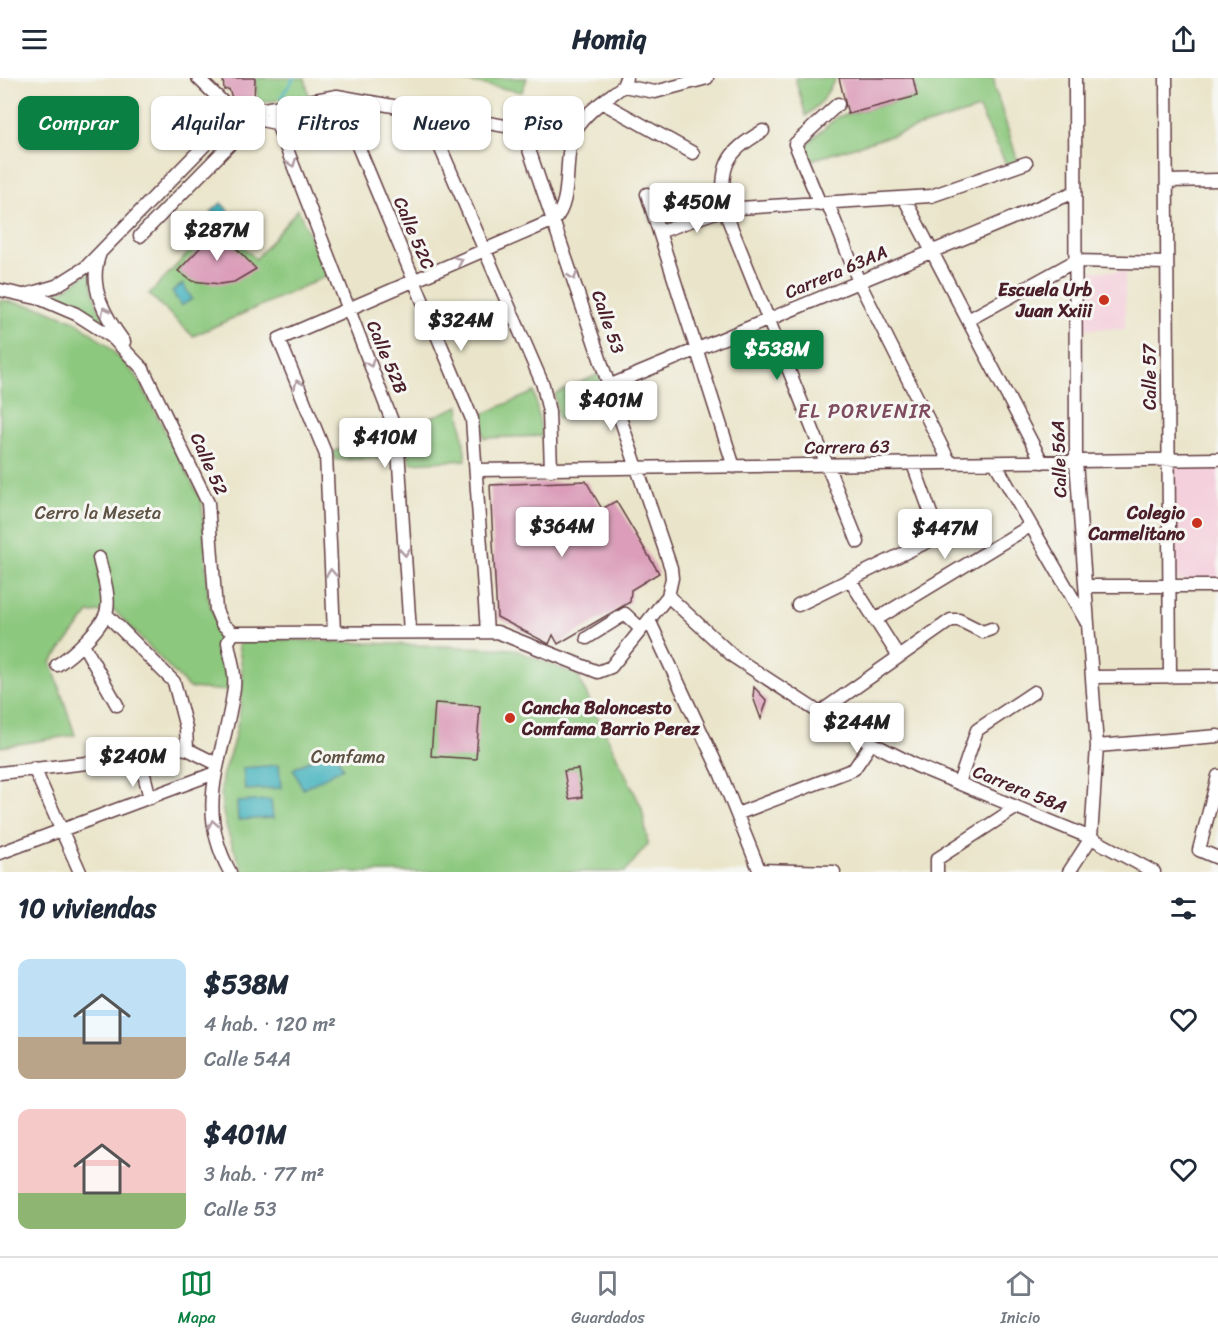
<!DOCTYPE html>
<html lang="es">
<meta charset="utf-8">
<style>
:root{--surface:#fff;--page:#f6f6f7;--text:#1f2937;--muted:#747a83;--line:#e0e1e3;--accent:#0b8043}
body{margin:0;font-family:Sriracha,sans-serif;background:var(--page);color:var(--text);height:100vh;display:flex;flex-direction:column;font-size:22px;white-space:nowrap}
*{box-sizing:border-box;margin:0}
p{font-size:20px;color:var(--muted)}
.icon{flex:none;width:33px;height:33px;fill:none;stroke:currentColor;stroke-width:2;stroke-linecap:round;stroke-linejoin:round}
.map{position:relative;height:794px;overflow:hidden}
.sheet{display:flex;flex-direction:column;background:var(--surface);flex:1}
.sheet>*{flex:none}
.top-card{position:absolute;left:18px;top:18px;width:600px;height:54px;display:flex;gap:12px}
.price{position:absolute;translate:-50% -51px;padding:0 14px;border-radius:6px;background:#fff;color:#222;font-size:20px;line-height:39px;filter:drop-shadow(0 2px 3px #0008)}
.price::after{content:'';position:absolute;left:50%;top:36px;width:18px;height:14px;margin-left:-9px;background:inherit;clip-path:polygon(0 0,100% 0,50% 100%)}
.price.selected{background:var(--accent);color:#fff}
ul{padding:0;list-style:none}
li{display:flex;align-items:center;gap:18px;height:150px;padding:0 18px}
li span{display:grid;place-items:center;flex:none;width:168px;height:120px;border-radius:12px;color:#555}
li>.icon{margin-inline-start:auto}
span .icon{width:72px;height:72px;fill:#fffc;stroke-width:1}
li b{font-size:26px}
h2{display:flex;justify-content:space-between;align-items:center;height:72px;padding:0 18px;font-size:26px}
.pill{padding:0 21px;border-radius:12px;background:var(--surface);box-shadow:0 2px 4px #0004;font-size:21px;line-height:54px}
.pill.selected{background:var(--accent);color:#fff}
header{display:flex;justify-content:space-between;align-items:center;height:78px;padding:0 18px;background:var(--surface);font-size:27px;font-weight:700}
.menu{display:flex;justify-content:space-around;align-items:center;height:84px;border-top:2px solid var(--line);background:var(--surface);font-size:16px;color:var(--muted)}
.menu a{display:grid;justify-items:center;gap:3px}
.menu .selected{color:var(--accent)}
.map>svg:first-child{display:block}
</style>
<header><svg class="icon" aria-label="menu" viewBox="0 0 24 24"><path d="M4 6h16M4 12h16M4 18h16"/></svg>Homiq<svg class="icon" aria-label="share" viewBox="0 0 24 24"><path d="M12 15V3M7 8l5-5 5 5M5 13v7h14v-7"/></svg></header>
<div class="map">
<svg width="1218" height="794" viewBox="0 0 1218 794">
<rect width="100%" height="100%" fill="#f6f6f2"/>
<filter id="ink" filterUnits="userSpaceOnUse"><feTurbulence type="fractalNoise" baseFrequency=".0167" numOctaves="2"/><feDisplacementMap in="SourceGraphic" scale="12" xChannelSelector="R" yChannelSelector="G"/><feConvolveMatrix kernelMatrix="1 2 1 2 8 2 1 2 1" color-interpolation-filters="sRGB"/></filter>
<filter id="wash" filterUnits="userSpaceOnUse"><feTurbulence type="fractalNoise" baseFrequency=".008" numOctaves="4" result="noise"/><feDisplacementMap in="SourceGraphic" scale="24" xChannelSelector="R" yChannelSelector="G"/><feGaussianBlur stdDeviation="1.35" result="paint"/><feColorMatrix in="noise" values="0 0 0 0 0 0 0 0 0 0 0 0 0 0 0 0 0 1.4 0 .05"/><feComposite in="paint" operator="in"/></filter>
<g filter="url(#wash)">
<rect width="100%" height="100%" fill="#eae5ca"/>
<!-- built -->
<path fill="#f4cfdc" d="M 1082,193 L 1125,193 L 1125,251 L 1082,251 Z
M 1175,389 L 1218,389 L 1218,502 L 1176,502 Z"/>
<!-- green -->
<path fill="#8cc87e" stroke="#6b7454" stroke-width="1.5" d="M 255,0 L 305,0 L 309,18 L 258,25 Z
M 445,0 L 527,0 L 522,14 Z
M 795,0 L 836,0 L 822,23 L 806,38 Z
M 913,0 L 994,0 L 995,10 L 1018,84 L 1007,88 L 979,31 L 808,83 L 804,69 L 837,39 L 917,18 Z
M 298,131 L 327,198 L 193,258 L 149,216 L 217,145 L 256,181 Z
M 90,193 C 93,219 98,234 113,256 L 82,231 L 39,217 L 66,211 Z
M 0,222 L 42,230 L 77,244 L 107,267 L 137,299 L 202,424 L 208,518 L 230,595 L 229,613 L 189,610 L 115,533 L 89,535 L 51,584 L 75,657 L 0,669 Z
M 599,296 L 613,333 L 558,340 L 555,316 Z
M 534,314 L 542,358 L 484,360 L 480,337 Z
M 459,328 L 466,382 L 410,385 L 405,350 Z
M 387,350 L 393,380 L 335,382 L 333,374 Z
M 244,560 L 513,571 L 577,597 L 642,730 L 648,766 L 625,794 L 244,794 C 230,764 218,734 222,700 C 224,690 229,679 232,669 C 241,636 247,601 238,568 Z"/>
<!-- water -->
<path fill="#44b3be" stroke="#476974" stroke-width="1.5" d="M 221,125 L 240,145 L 231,153 L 211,134 Z
M 183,206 L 192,221 L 181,228 L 172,213 Z
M 333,670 L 343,690 L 303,711 L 293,691 Z
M 279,687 L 281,710 L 245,712 L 243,690 Z
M 271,722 L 273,740 L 238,742 L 237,724 Z"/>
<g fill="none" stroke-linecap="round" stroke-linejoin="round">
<!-- stream -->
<path stroke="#44b3be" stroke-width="3" d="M 281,19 L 294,0"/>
</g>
<g id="blocks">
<!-- building -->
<path fill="#db9db9" d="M 223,0 L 255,0 L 254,21 L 233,23 L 229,11 L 224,12 Z
M 839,0 L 913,0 L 917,18 L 848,36 Z
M 218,151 L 256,191 L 234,204 L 220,206 L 192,203 L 178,193 Z
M 586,403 L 602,431 L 616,423 L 659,495 L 631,512 L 630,524 L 558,566 L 553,557 L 549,566 L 497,539 L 490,407 Z
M 754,609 L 767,623 L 761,641 L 753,619 Z
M 435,625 L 480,628 L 476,681 L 431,678 Z
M 578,691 L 582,719 L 569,721 L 564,693 Z"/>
</g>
</g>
<g filter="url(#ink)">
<use href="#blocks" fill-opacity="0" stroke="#623d43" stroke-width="1.5"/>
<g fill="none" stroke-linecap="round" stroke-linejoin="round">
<defs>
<path id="minor" d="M 198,0 L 235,36
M 1166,0 L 1170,599
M 623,8 L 655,14 L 707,0
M 337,18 L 472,341 L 487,554
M 603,25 L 693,75
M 271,30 L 397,356 L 410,554
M 425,34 L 543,307 L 549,334 L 551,392
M 763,53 C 724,76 721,87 724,131 L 858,464
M 1167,103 L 1218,102
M 647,116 L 734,389
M 905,122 L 1042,384
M 820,126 L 795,66 L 838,26
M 828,126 L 859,204 L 950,385
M 659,154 L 724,131 L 931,118 L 1026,85
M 140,158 L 244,52 L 261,42 L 276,45
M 100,175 C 87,208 105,238 124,264
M 0,212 L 41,221 L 76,236 L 112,259 L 143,291 L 208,425 L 216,532 L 222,546 L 233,555
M 25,217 L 56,208 L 86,189 L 235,36 L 337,18 L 522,51 L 671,490 L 672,500 L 668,518 L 611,589 L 598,594 L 497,554 L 233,555
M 968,242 L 1075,183 L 1167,185
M 611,307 L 1075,114
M 995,385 L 1087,545
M 477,392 L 1218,381
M 850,502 L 899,579
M 1085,508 L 1218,508
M 668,518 L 734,579 L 846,652 L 917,688 L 1091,760 L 1154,794
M 798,527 L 939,458 L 913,386
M 106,536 L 174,604 L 186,650 L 187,671
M 649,542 L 719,692 L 760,794
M 875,542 L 1030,448
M 334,554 L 326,377 L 279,261 L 554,142 C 574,123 562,78 575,53 C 585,34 607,21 623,8 L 626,0
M 587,560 L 625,536 L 641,551
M 83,566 L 117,627
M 57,587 C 71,578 105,548 107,531 C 110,516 102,495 99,480
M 1092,599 L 1218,598
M 819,635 L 951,542 L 959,542 L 983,554 L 991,551
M 1097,668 L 1218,658
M 139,677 L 150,720
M 34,690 L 80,794
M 0,695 L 113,682 L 178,670 L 187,671 L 217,686
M 1218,698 L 1199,772 L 1218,780
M 959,705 L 977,652 L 1034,614
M 737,736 L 854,691 L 871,666
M 0,775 L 215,695
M 760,792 L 834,794
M 230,794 C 192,725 226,678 234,609 C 236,593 230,579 228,564 L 233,555
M 937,794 L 937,781 L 1017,729
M 1069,794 L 1091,760 L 1097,668 L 1076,383 L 1075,0"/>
</defs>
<!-- minor casing -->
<use href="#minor" stroke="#623d43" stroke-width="15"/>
<!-- minor -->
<use href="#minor" stroke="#fff" stroke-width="12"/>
</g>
<!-- one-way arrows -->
<defs><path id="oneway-chevron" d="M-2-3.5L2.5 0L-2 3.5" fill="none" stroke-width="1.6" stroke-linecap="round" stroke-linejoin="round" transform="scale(1.5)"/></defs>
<g stroke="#ae9aa0">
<use href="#oneway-chevron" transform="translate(292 85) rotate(69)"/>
<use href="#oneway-chevron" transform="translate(459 183) rotate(-23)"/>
<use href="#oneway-chevron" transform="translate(573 198) rotate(71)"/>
<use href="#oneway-chevron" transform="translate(105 233) rotate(-116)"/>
<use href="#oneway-chevron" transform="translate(370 285) rotate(67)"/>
<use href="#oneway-chevron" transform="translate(298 306) rotate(-113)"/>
<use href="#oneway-chevron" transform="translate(405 474) rotate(86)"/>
<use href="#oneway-chevron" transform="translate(331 495) rotate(-93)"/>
<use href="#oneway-chevron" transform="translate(213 746) rotate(-100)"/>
</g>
</g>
<!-- markers -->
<g fill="#c8321e" stroke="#f6f6f2" stroke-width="2">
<circle cx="1104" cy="222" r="6"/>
<circle cx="1197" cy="445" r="6"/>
<circle cx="510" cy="640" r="6"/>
</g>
<g text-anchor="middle" stroke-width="6" stroke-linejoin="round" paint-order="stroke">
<!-- street labels -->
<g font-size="18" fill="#4a1f2b" stroke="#f6f6f2">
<text transform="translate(414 155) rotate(67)" y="6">Calle 52C</text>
<text transform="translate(836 194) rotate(-23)" y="6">Carrera 63AA</text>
<text transform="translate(608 244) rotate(71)" y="6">Calle 53</text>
<text transform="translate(387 279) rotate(67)" y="6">Calle 52B</text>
<text transform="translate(1150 299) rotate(-90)" y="6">Calle 57</text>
<text transform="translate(847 369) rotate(-1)" y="6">Carrera 63</text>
<text transform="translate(1059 381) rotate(-92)" y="6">Calle 56A</text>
<text transform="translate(209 386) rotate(66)" y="6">Calle 52</text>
<text transform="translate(1020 711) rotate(22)" y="6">Carrera 58A</text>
</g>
<!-- poi labels -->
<g font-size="18" font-weight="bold" fill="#4a1f2b" stroke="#f6f6f2" text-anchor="end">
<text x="1092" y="218">Escuela Urb<tspan x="1092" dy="21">Juan Xxiii</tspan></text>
<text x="1185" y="441">Colegio<tspan x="1185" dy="21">Carmelitano</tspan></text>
<text x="522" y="636" text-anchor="start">Cancha Baloncesto<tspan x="522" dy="21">Comfama Barrio Perez</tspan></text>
</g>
<!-- park labels -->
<g font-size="18" fill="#5e5244" stroke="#f6f6f2">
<text x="98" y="441">Cerro la Meseta</text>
<text x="348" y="685">Comfama</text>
</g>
<!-- neighbourhood labels -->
<g font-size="20" letter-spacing="1.5" fill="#7d4b5d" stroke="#f6f6f2">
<text x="865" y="340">EL PORVENIR</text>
</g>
</g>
</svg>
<b class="price" style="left:697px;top:156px">$450M</b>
<b class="price" style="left:217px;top:184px">$287M</b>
<b class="price" style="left:461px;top:274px">$324M</b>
<b class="price selected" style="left:777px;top:303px">$538M</b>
<b class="price" style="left:611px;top:354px">$401M</b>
<b class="price" style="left:385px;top:391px">$410M</b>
<b class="price" style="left:562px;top:480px">$364M</b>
<b class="price" style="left:945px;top:482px">$447M</b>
<b class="price" style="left:857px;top:676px">$244M</b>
<b class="price" style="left:133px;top:710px">$240M</b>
<div class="top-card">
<a class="pill selected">Comprar</a>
<a class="pill">Alquilar</a>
<a class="pill">Filtros</a>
<a class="pill">Nuevo</a>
<a class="pill">Piso</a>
</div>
</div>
<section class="sheet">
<h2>10 viviendas<svg class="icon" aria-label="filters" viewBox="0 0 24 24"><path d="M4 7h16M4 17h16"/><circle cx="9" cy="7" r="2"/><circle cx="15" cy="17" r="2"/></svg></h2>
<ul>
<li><span style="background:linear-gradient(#bfe0f5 65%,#b9a48a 0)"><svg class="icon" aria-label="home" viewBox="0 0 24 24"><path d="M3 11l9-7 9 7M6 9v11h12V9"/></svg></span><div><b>$538M</b><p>4 hab. · 120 m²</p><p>Calle 54A</p></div><svg class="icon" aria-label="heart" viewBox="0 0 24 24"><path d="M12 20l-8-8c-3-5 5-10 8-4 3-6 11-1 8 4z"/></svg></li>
<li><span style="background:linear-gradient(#f6c9c9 70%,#8fb573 0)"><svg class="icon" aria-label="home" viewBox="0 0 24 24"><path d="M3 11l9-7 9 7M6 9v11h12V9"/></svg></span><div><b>$401M</b><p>3 hab. · 77 m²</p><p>Calle 53</p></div><svg class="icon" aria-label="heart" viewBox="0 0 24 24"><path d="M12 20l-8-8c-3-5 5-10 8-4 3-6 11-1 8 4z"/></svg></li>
</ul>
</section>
<nav class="menu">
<a class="selected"><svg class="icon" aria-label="map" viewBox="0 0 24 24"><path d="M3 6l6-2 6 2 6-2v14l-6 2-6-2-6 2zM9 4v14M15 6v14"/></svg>Mapa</a>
<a><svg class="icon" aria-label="saved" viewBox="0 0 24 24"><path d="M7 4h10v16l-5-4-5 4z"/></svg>Guardados</a>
<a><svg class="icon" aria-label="home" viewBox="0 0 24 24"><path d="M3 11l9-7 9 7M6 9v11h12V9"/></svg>Inicio</a>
</nav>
